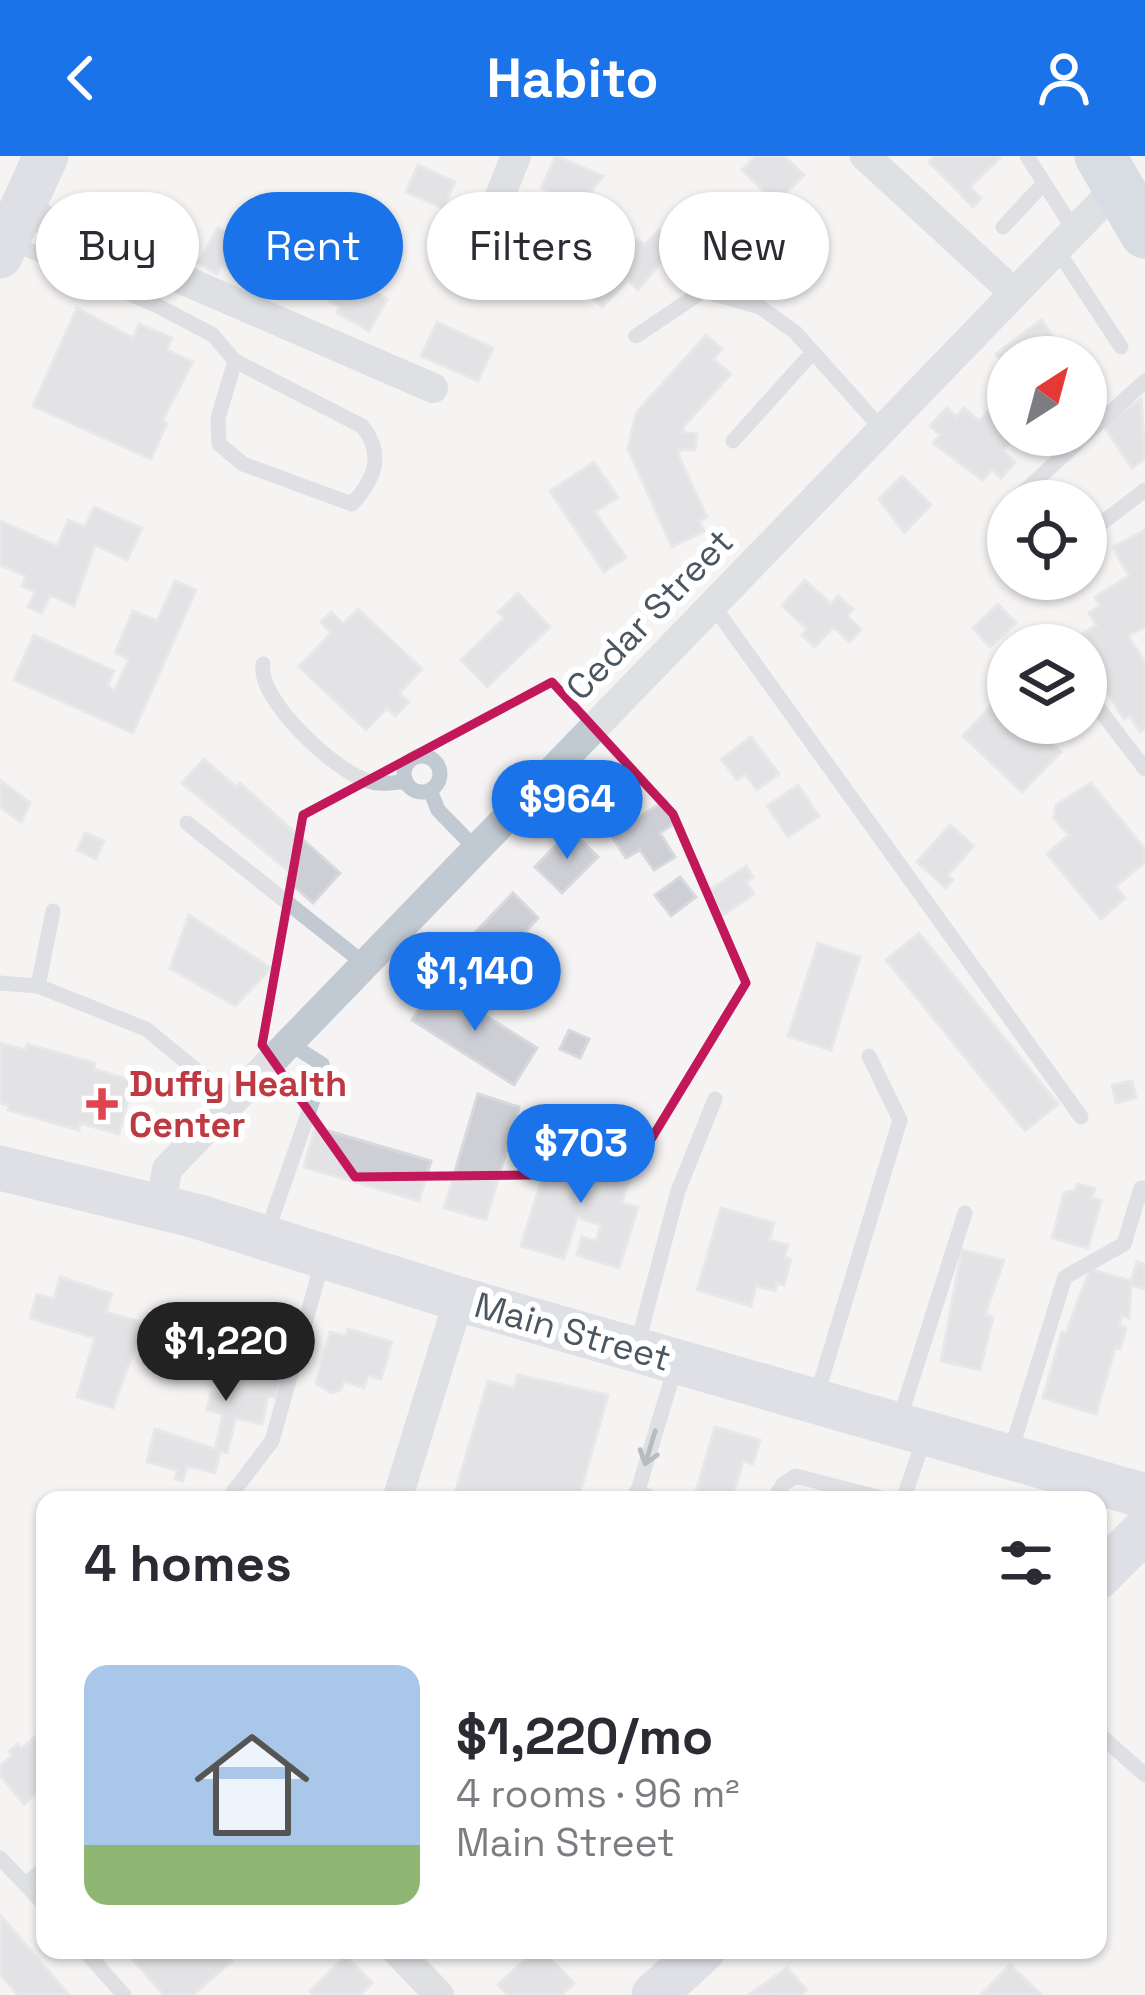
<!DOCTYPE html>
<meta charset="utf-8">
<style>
:root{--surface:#fff;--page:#f2f2f3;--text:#2b2b33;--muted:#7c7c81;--accent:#1a73e8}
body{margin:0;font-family:"Space Grotesk",sans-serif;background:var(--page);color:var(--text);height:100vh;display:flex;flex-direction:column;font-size:45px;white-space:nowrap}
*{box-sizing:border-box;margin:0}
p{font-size:39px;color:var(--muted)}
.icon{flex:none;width:66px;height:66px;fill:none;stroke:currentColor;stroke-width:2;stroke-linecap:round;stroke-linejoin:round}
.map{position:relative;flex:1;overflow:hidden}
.drawer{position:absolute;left:36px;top:1335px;width:1071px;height:468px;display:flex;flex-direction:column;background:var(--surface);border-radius:24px;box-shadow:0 3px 9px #0004}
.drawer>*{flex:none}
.banner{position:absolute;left:36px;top:36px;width:1074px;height:108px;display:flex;gap:24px}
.needle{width:78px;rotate:36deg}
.buttons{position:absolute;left:987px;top:180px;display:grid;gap:24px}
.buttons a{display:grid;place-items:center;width:120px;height:120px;border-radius:50%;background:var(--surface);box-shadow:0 3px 9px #0004;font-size:60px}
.price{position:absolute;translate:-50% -102px;padding:0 27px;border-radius:42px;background:var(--accent);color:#fff;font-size:39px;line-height:78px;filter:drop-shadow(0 3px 6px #0008)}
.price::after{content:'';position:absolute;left:50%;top:72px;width:36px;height:27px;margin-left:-18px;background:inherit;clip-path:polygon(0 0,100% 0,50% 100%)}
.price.current{background:#222;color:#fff}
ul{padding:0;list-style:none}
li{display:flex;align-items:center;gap:36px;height:300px;padding:0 48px}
li span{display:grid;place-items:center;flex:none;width:336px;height:240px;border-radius:24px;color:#555}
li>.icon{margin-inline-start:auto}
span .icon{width:144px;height:144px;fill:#fffc;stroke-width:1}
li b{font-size:51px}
h2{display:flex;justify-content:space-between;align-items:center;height:144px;padding:0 48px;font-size:51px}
.pill{padding:0 42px;border-radius:54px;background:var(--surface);box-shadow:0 3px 9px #0004;font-size:42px;line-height:108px}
.pill.current{background:var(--accent);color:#fff}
header{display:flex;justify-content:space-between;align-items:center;height:156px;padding:0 48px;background:var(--accent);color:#fff;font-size:54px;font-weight:800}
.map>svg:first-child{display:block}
</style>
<header><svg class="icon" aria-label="back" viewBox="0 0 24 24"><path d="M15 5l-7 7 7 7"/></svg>Habito<svg class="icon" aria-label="person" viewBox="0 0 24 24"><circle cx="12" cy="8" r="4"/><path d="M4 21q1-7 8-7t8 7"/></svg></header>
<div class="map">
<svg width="1145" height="1839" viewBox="0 0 1145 1839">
<rect width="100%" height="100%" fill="#f5f3f3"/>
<!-- building -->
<path fill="#cdcfd5" stroke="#d7d9de" stroke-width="3" d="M 556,0 L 603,20 L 580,50 L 541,32 Z
M 756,0 L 784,0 L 804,19 L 776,47 L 742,14 Z
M 935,0 L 998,0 L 1000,2 L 970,31 L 981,42 L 973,51 L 929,6 Z
M 418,9 L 455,26 L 443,52 L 406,36 Z
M 110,38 L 145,55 L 141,63 L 163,74 L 149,100 L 85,68 L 92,54 L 100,58 Z
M 244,64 L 266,77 L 249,125 L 222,109 L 217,118 L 198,107 L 218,72 L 235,81 Z
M 659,74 L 674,89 L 638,134 L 628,124 L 602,151 L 577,127 L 604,98 L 614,108 L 638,83 L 645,89 Z
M 282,93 L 324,113 L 312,139 L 270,120 Z
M 493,104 L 521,118 L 509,142 L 481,128 Z
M 352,124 L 387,143 L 369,175 L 337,157 L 340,151 L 328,144 L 337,128 L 347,133 Z
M 77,152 L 133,182 L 139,168 L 172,182 L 167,194 L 193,206 L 162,265 L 167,267 L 151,303 L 33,250 Z
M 1041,164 L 1068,201 L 1008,201 L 1008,214 L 996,198 Z
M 437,166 L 493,192 L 478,225 L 421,200 Z
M 706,179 L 722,193 L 713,203 L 731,218 L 684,270 L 682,276 L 697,278 L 695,294 L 679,294 L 679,301 L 707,361 L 699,365 L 704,375 L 672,391 L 628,293 L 636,257 Z
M 1141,243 L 1145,303 L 1132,312 L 1103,269 Z
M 993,250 L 1008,263 L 1008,279 L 1017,279 L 1003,295 L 1015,306 L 1001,322 L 992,314 L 982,324 L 933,287 L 940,279 L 930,270 L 947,252 L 956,261 L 964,252 L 979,265 Z
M 594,306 L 618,341 L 595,356 L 626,401 L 604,416 L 550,335 Z
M 902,320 L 931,349 L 904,377 L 879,343 Z
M 94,351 L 142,372 L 127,404 L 95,389 L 74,450 L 50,439 L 42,457 L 28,451 L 35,436 L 22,430 L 26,420 L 0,409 L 0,365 L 57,390 L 68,364 L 85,371 Z
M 1145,374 L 1145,471 L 1128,480 L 1145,506 L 1145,572 L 1140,576 L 1130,560 L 1124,563 L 1086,503 L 1089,488 L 1082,478 L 1097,469 L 1089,457 L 1100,450 L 1095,441 L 1129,420 L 1113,391 Z
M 805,424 L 831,448 L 838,440 L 853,453 L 847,460 L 861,473 L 850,486 L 833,471 L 815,491 L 802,479 L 807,473 L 782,450 Z
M 175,425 L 196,434 L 133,577 L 14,524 L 34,479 L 114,515 L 107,530 L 115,534 L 129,503 L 115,497 L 133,455 L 157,465 Z
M 518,437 L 550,471 L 487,531 L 461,504 L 504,462 L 498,456 Z
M 998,448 L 1016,467 L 990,491 L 973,472 Z
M 358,453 L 422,513 L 399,537 L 409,546 L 395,560 L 387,552 L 366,574 L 299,511 L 331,477 L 321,466 L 331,456 L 343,468 Z
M 1001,539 L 1008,546 L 1008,567 L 1030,567 L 1061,596 L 1022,636 L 963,580 Z
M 751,581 L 779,618 L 757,634 L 745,618 L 737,624 L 721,603 Z
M 204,603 L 236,631 L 240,627 L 340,717 L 313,747 L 286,723 L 291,717 L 182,627 Z
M 0,624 L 30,647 L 21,666 L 0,651 Z
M 1091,627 L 1145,693 L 1145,706 L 1116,730 L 1125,742 L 1101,763 L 1047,698 L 1069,679 L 1054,662 L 1056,649 Z
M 798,629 L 819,660 L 788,681 L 767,650 Z
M 666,644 L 679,664 L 660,677 L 675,701 L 654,714 L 640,694 L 626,702 L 611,679 Z
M 950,669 L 974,690 L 948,719 L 953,724 L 946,732 L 917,706 Z
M 571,674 L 598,701 L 562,737 L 535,711 Z
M 85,677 L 104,685 L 96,703 L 77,694 Z
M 746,710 L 753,721 L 746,726 L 754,738 L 723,759 L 707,736 Z
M 680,721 L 696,741 L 671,760 L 655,739 Z
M 513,737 L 538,762 L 513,789 L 505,781 L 485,802 L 467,785 Z
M 189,759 L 271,812 L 235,850 L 170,812 Z
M 919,777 L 1058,948 L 1025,975 L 886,804 Z
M 818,787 L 860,801 L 831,894 L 788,880 Z
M 435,828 L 537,892 L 514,929 L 412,864 Z
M 569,874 L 589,883 L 580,902 L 560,893 Z
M 0,887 L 25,894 L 27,888 L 95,907 L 94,913 L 133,925 L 119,978 L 80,967 L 79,974 L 8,954 L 10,950 L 0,947 Z
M 1132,925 L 1136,942 L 1116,947 L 1112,929 Z
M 478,938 L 519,951 L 486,1064 L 444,1052 Z
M 315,971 L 431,1005 L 419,1045 L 304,1011 Z
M 554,984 L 592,996 L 588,1010 L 597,1013 L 600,1002 L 633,1013 L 622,1047 L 638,1051 L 619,1112 L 577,1099 L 582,1081 L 596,1085 L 601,1069 L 577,1061 L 564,1103 L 521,1090 Z
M 1077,1028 L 1095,1032 L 1092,1042 L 1101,1044 L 1088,1092 L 1052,1082 L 1064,1037 L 1075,1034 Z
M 721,1052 L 774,1067 L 769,1084 L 788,1089 L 784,1101 L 791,1103 L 784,1129 L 777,1127 L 775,1135 L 756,1130 L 751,1150 L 697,1134 Z
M 962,1094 L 1004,1104 L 985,1159 L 993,1161 L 980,1214 L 941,1205 Z
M 1137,1106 L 1145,1108 L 1145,1133 L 1131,1129 L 1129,1162 L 1122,1160 L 1119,1170 L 1126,1172 L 1120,1193 L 1115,1192 L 1096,1258 L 1043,1242 L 1062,1176 L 1066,1177 L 1090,1113 L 1131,1125 Z
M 60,1121 L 112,1138 L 106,1156 L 144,1167 L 113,1252 L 77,1241 L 95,1182 L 30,1162 L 37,1138 L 54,1143 Z
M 348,1173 L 392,1186 L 381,1223 L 368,1219 L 364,1232 L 344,1225 L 341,1234 L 331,1237 L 316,1227 L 330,1176 L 346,1180 Z
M 225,1175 L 281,1189 L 275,1211 L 283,1213 L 276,1242 L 268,1240 L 262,1268 L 236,1262 L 227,1297 L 220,1295 L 215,1317 L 187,1310 L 183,1325 L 175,1323 L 177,1314 L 147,1306 L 155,1273 L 215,1293 L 223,1258 L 207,1254 L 211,1237 L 220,1239 L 229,1201 L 220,1199 Z
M 518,1219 L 608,1239 L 578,1344 L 453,1344 L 488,1225 L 514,1232 Z
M 715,1271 L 760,1284 L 753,1308 L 743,1305 L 732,1344 L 696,1336 Z
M 40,1577 L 45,1582 L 45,1630 L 24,1648 L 0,1619 L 0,1610 L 12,1600 L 9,1595 L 18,1588 L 21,1593 Z
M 0,1759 L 69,1839 L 18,1839 L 0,1818 Z
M 124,1794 L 222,1794 L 232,1805 L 193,1839 L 164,1839 Z
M 535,1794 L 542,1794 L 574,1827 L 562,1839 L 508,1839 L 498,1829 Z
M 346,1800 L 372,1827 L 360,1839 L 314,1839 L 310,1835 Z
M 1010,1809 L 1042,1839 L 981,1839 Z
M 787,1812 L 807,1834 L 801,1839 L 750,1838 Z"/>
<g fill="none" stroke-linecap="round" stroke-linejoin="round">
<!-- lane -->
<path stroke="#c1cad2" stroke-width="15" d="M 1027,0 L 1074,74
M 1003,71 L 1044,27
M 10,86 L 156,149 L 213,179 L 235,205 L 362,270 C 385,298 375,323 352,348 L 243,308 L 219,288 L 218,262 L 235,205
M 1056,92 L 1121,191
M 636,180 L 703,135 L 760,151 L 795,176 L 881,272
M 733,285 L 813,196
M 1029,345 L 1021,338 L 1145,225
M 1086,379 L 1145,334
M 712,448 L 1081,961
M 263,508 C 257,544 335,615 368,625 C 381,629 393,627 406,625
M 1086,536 L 1145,613
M404 618a18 18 0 1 1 36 0a18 18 0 1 1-36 0Z
M 430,634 L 438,654 L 477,694
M 187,667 L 366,809
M 53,755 L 38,830 L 146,873 L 234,945
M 0,827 L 38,830
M 266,1079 L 321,921 L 322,908 L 290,888
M 637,1190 L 678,1035 L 715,943
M 816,1242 L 900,964 L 869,900
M 899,1265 L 965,1057
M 1010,1298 L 1065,1121 L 1124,1088 L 1141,1032
M 636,1336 L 659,1344
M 227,1344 L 272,1285 L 323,1103
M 635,1344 L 676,1209
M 774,1344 L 783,1328 L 796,1320 L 889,1344
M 903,1344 L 925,1280
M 1098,1577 L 1145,1619
M 0,1702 L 45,1749
M 26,1728 L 45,1712
M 84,1794 L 124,1839"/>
<!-- street -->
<path stroke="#c1cad2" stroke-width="30" d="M 865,0 L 1012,135
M 22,54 L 433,232
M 490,65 L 516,0
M 161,1051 L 167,1013 L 1119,29
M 397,1344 L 459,1143
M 396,1794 L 439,1839"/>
<!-- secondary -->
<path stroke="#c1cbd6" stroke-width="45" d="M 0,100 L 46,0
M 0,1012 L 196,1060 L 459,1143 L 1145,1340
M 1098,1421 L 1145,1374
M 654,1839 L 703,1794"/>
<!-- primary -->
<path stroke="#b3c2d1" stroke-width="51" d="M 1100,0 L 1145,77"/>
</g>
<!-- one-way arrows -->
<defs><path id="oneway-shaft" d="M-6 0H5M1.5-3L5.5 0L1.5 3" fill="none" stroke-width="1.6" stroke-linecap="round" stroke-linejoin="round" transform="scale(3)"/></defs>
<use stroke="#6e7983" href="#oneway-shaft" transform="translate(650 1292) rotate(107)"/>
<!-- marked area -->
<path d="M0 0H1145V1839H0ZM 552,526 L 673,658 L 746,827 L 630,1018 L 355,1021 L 262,889 L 303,659 Z" fill="#f5f3f3" fill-opacity=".55" fill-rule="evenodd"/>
<path fill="none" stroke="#c2185b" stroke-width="9" stroke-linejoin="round" d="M 552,526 L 673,658 L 746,827 L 630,1018 L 355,1021 L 262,889 L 303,659 Z"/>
<!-- markers -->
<path fill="#e0444e" stroke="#fff" stroke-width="4.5" d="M96 930h12v12h12v12h-12v12h-12v-12h-12v-12h12z"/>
<g text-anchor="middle" stroke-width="12" stroke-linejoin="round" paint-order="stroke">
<!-- street labels -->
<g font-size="36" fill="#4a5661" stroke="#fff">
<text transform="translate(649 458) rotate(-46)" y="13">Cedar Street</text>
<text transform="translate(573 1175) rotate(16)" y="13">Main Street</text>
</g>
<!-- health labels -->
<g font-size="36" font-weight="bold" fill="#be3a42" stroke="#fff" text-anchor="start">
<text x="129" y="940">Duffy Health<tspan x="129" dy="41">Center</tspan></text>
</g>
</g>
</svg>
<div class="buttons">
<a><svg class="needle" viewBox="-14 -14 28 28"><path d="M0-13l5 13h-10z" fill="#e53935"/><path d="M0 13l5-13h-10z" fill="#7c7c81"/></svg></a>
<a><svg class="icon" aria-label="locate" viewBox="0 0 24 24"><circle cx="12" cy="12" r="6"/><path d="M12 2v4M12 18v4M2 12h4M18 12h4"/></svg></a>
<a><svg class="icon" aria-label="layers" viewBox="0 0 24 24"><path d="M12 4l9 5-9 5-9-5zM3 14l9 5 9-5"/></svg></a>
</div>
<b class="price" style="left:567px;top:706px">$964</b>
<b class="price" style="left:475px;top:878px">$1,140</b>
<b class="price" style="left:581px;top:1050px">$703</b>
<b class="price current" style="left:226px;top:1248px">$1,220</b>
<div class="banner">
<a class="pill">Buy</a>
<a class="pill current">Rent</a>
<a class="pill">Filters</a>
<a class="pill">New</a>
</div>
<section class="drawer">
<h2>4 homes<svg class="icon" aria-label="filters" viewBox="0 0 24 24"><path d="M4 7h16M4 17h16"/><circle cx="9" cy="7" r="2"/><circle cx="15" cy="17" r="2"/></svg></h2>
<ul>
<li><span style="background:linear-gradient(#a9c7e8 75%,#8fb573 0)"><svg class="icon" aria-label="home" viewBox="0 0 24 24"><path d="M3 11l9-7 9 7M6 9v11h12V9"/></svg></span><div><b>$1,220/mo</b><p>4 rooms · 96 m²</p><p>Main Street</p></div></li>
</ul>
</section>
</div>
